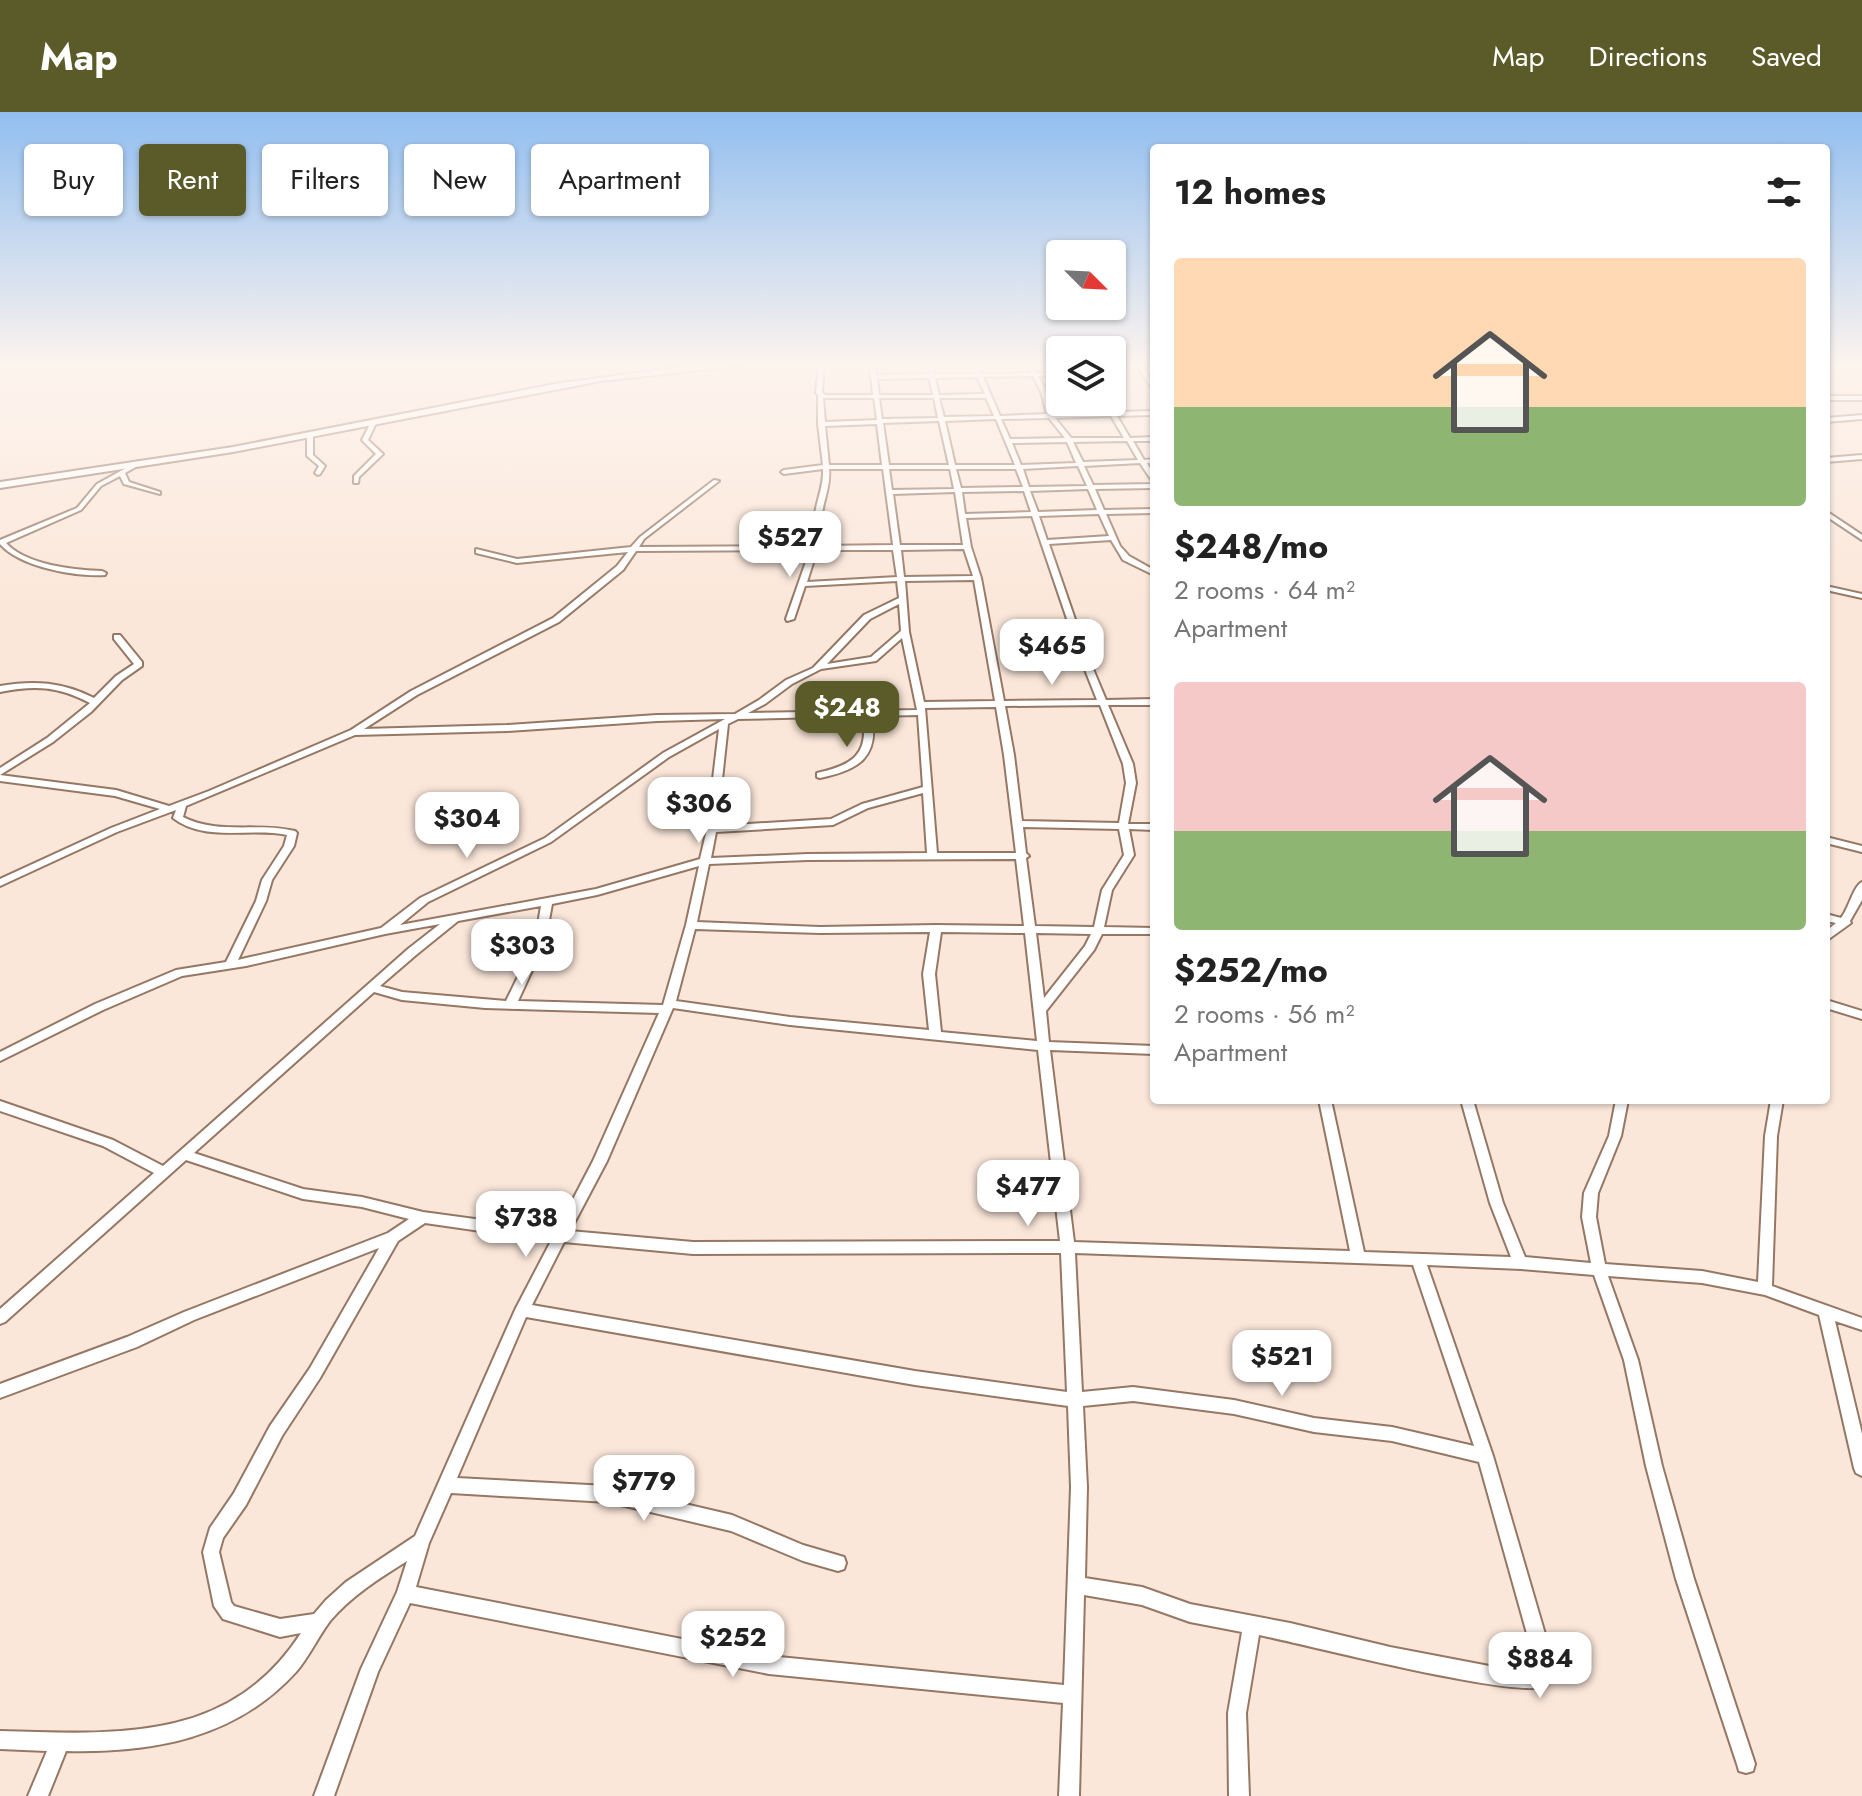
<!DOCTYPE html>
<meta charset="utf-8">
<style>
:root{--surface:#fff;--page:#f2f2f2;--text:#222;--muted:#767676;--accent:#5a5b29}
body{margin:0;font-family:Jost,sans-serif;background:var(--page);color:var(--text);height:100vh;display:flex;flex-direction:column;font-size:30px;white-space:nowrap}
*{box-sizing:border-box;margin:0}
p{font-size:26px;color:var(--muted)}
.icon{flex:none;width:44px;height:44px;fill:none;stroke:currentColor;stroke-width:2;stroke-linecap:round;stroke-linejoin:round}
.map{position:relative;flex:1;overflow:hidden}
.side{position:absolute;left:1150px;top:32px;width:680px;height:960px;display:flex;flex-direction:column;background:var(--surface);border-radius:8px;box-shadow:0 2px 6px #0004}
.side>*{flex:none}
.guide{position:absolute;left:24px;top:32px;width:760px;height:72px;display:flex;gap:16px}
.needle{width:52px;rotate:114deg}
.tools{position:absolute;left:1046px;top:128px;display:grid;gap:16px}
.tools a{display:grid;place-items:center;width:80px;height:80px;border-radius:8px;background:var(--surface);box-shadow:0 2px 6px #0004;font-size:40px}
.price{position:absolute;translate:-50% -68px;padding:0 18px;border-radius:16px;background:#fff;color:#222;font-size:26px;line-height:52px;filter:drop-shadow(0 2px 4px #0008)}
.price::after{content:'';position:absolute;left:50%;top:48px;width:24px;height:18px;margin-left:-12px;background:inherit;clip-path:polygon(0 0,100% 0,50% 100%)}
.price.on{background:var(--accent);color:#fff}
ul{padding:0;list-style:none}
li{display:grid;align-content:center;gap:16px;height:424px;padding:0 24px}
li span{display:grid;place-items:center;height:248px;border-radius:8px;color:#555}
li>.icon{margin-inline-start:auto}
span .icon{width:144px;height:144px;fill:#fffc;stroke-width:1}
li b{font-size:34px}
h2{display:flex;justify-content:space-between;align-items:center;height:96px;padding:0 24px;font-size:34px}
.chip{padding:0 28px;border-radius:8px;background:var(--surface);box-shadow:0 2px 6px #0004;font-size:28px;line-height:72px}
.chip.on{background:var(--accent);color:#fff}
header{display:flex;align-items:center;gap:48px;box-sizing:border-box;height:112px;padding:0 40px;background:var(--accent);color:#fff}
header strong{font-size:38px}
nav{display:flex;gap:44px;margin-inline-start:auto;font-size:28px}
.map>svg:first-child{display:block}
</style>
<header>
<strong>Map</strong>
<nav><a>Map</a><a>Directions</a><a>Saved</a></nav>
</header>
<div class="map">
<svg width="1862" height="1684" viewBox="0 0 1862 1684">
<rect width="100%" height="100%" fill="#fbe7da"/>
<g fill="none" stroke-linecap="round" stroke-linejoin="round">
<defs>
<path id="minor" d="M 819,253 L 824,253 L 822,280 L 825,283 L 873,283 L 870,253 L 875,253 L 876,263 L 929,262 L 927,253 L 931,253 L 934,262 L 976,262 L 973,253 L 977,253 L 981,262 L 1031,261 L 1027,253 L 1032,253 L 1037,261 L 1060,260 L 1060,264 L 1038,264 L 1046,278 L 1060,277 L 1060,281 L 1047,281 L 1049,290 L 1108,290 L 1114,300 L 1154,299 L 1154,303 L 1117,304 L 1130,326 L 1154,325 L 1154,329 L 1133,329 L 1144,348 L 1154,347 L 1154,351 L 1147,351 L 1154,363 L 1154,370 L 1152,369 L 1140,351 L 1084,354 L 1093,373 L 1154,372 L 1154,376 L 1095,377 L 1104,398 L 1154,397 L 1154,401 L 1106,402 L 1120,434 L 1129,444 L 1154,458 L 1154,463 L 1123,448 L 1111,428 L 1049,432 L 1088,545 L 1106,588 L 1154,587 L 1154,593 L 1108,593 L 1133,652 L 1136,671 L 1128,712 L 1154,712 L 1154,718 L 1129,717 L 1134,743 L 1112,778 L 1104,815 L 1154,816 L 1154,822 L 1102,822 L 1094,838 L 1046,899 L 1049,930 L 1154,934 L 1154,942 L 1050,938 L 1074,1130 L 1350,1139 L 1319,988 L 1331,988 L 1364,1140 L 1511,1145 L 1490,1091 L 1461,988 L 1473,988 L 1503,1091 L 1525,1145 L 1591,1151 L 1582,1105 L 1584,1081 L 1609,1024 L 1616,988 L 1628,988 L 1621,1024 L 1598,1081 L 1596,1105 L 1605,1152 L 1702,1159 L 1758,1170 L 1765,1024 L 1771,988 L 1783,988 L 1777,1024 L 1772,1174 L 1862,1206 L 1862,1218 L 1835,1209 L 1862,1322 L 1862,1364 L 1856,1361 L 1854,1356 L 1819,1203 L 1765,1183 L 1702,1171 L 1608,1164 L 1638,1248 L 1662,1354 L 1694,1467 L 1755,1652 L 1753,1659 L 1746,1661 L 1739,1659 L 1737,1652 L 1676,1467 L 1646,1354 L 1624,1248 L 1594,1163 L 1521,1157 L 1427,1153 L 1493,1344 L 1552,1546 C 1553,1556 1553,1569 1544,1574 C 1519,1588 1300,1531 1259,1523 L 1246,1601 L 1249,1684 L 1229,1684 L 1228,1601 L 1242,1520 L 1190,1510 L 1142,1493 L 1084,1483 L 1079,1684 L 1059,1684 L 1063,1591 L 769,1562 L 410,1491 L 378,1560 L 334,1684 L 314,1684 L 361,1557 L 397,1480 L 407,1449 C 380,1466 351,1484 330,1509 C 318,1525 309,1545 296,1560 C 235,1627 152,1641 66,1639 L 48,1684 L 28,1684 L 47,1639 L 0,1637 L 0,1619 C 116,1622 229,1632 301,1521 L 280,1525 L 223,1507 L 214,1494 L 203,1440 L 210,1416 L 234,1381 L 270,1314 L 310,1256 L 379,1136 L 194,1208 L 137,1235 L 0,1286 L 0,1272 L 127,1225 L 184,1200 L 388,1121 L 409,1107 L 362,1095 L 303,1087 L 186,1048 L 5,1210 L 0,1212 L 0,1197 L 154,1061 L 103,1034 L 0,999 L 0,989 L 113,1028 L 163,1054 L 408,837 L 440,812 L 385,822 L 246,854 L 182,864 L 103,898 L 0,949 L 0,940 L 95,892 L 176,858 L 226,850 L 256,789 L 262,768 L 284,734 L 287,723 C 250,715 205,731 173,706 L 176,698 L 117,720 L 0,774 L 0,767 L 111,716 L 160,697 L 115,684 L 0,669 L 0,663 L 116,678 L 169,694 L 209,679 L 351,618 L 411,579 L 553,506 L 617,454 L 628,440 L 517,451 L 476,441 L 476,437 L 517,447 L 631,435 L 640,425 L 714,368 L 719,369 L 644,427 L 639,435 L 812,434 C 816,422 814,413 815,402 C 817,387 824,373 823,357 L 784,362 L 781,360 L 784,358 L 823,353 L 818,312 L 818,283 L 816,281 ZM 1033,264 L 1041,280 L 1047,302 L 1000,304 L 983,265 ZM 977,265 L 985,282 L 939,283 L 935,266 ZM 929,266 L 933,283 L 879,283 L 877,267 ZM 823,286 L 874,286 L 877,308 L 825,310 ZM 879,286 L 934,286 L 938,306 L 882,307 ZM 939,286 L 986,286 L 994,304 L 944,305 ZM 1104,293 L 1109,301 L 1053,302 L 1050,294 ZM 1111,304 L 1124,326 L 1071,326 L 1055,306 ZM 1049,306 L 1065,326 L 1010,327 L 1001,307 ZM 996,307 L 1015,353 L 955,353 L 945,309 ZM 939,309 L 949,353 L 889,353 L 883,311 ZM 877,312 L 882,353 L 829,353 L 825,314 ZM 1127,329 L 1138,348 L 1083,350 L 1073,330 ZM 1067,330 L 1076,351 L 1021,353 L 1012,331 ZM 1078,354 L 1087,374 L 1029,375 L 1023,357 ZM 829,357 L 883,357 L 893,433 L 819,434 C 823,422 820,413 822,402 C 824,387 831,372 829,357 ZM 889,357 L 950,357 L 954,377 L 892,378 ZM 956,357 L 1016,357 L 1023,375 L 961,376 ZM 1088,377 L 1097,398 L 1038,400 L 1030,379 ZM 1024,379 L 1031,400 L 965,402 L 962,380 ZM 955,380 L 963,433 L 900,433 L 893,382 ZM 1099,402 L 1109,424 L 1047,428 L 1039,404 ZM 1032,404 L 1080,545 L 1097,588 L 1004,589 L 981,466 L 971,435 L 966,406 ZM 964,437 L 973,464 L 904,465 L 901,438 ZM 810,438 L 786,507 L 787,509 L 794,507 L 805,474 L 897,469 L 899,486 L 864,503 L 813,556 L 786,568 L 759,588 L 735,602 L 657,603 L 507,613 L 364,617 L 417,583 L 559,510 L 623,458 L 636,439 ZM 817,438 L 893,438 L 897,465 L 807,470 ZM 974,468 L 995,589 L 924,590 L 909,520 L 905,469 ZM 899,492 L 901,519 L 871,545 L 827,552 L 870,507 ZM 902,526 L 917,598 L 748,601 L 765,592 L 792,572 L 821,557 L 876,549 ZM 1100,593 L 1123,652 L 1126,671 L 1119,711 L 1022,709 L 1014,643 L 1005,594 ZM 996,595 L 1004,643 L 1016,741 L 937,741 L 925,596 ZM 918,603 L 923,675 L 862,692 L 831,707 L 717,714 L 728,612 L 738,607 L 863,604 C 869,644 852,653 817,661 L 817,665 L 820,666 C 858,658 879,646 872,604 ZM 725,607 L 663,641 L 545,726 L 420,786 L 381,816 L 246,846 L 238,848 L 266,789 L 272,768 L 294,734 L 297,721 L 295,719 C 258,710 218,723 183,705 L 186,694 L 355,623 L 507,619 L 657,609 ZM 719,617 L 707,717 L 700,747 L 596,777 L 400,813 L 428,790 L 551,730 L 669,645 ZM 923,681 L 927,741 L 808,742 L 711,746 L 716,720 L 833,713 L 868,696 ZM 1023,715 L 1119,717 L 1124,743 L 1102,778 L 1094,815 L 1035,814 L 1026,746 L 1029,744 L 1026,741 ZM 1016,747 L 1024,814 L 936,813 L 820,815 L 697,810 L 709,752 L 808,748 ZM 699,754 L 686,813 L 663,893 L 518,889 L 545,830 L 552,792 L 597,783 ZM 541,794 L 535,830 L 506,889 L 402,880 L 380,874 L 416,843 L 458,809 ZM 695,817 L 820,821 L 930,820 L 923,862 L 929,918 L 790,905 L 676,889 ZM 941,820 L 1025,821 L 1037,929 L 941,920 L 935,862 ZM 1036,821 L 1091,822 L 1085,834 L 1044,886 ZM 374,880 L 402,888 L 485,896 L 659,901 L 593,1049 L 557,1118 L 423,1100 L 362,1085 L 303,1077 L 194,1041 ZM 673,896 L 790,913 L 1038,938 L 1060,1129 L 693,1130 L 570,1119 L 607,1049 ZM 425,1111 L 551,1129 L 515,1198 L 415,1424 L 346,1470 L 326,1488 L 314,1502 L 280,1507 L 234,1494 L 231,1490 L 219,1440 L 223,1426 L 246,1393 L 282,1324 L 320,1266 L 398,1129 ZM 564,1130 L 693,1142 L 1061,1141 L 1067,1280 L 915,1259 L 532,1193 ZM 1075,1141 L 1413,1153 L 1474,1334 L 1392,1315 L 1314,1306 L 1234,1288 L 1133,1275 L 1082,1280 ZM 526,1205 L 915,1273 L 1068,1294 L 1071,1375 L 1064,1573 L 769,1544 L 416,1475 L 429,1431 L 451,1381 L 608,1390 L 731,1419 L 803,1449 L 838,1459 L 844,1457 L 846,1451 L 844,1445 L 803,1433 L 732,1403 L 608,1374 L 457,1366 ZM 1133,1289 L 1234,1302 L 1314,1320 L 1392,1329 L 1479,1350 L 1533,1543 L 1535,1558 L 1505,1557 L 1390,1535 L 1290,1511 L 1190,1492 L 1142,1475 L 1085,1466 L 1087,1375 L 1083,1294 Z
M 1136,253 L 1142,253 L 1154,273 L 1154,279 Z
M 1826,284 L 1862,284 L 1862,288 L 1826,288 Z
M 1862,303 L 1862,307 L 1826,310 L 1826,306 Z
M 371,310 L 376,311 L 368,328 L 383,342 L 359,365 L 358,371 L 354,371 L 354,364 L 376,342 L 362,328 Z
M 310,321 L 313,323 L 313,343 L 325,354 L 320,362 L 318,363 L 315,361 L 319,354 L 307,344 L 307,323 Z
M 1862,343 L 1862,347 L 1826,350 L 1826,346 Z
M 139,349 L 142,351 L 141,352 L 125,361 L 129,370 L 160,380 L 160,382 L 124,372 L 120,364 L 101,374 L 81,398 L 6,431 C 26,453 74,458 102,459 L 106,461 L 105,463 C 75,465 20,455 0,432 L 0,428 L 77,396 L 97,372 Z
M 1826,399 L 1862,423 L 1862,428 L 1826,404 Z
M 1826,474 L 1862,482 L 1862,486 L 1826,478 Z
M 114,523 L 120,523 L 142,550 L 142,554 L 122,568 L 91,600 L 53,630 L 0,663 L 0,656 L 47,626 L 90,591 C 58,574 35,573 0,580 L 0,574 C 34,568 63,570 94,586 L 116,564 L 134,552 L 114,527 Z
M 1826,725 L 1862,734 L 1862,740 L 1826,731 Z
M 1862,770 L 1862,788 L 1850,809 L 1851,811 L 1826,829 L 1826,819 L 1836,811 L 1826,809 L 1826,802 L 1841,806 C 1849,796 1853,775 1862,770 Z
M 1826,888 L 1862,899 L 1862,907 L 1826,896 Z"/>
<path id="secondary" d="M 695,253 L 746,253 L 601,269 L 233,340 L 0,376 L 0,370 L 233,335 L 555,272 Z"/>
</defs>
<!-- minor casing -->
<use href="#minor" stroke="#957764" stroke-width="4"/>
<!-- secondary casing -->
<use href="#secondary" stroke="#957764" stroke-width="4"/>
<!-- minor -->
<use href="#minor" fill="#fff" fill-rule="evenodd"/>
<!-- secondary -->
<use href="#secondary" fill="#fff" fill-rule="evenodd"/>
</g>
<!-- sky -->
<linearGradient id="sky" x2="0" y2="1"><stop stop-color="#91bef0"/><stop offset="0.52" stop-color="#fdf4ee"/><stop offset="1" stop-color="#fdf4ee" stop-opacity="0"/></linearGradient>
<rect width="1862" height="488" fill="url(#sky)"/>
</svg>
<div class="tools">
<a><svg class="needle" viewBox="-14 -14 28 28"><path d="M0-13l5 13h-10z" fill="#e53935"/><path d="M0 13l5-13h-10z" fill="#767676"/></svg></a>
<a><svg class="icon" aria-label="layers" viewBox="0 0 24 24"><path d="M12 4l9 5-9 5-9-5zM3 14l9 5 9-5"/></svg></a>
</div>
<b class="price" style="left:790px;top:467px">$527</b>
<b class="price" style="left:1052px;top:575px">$465</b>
<b class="price on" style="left:847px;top:637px">$248</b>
<b class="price" style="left:699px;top:733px">$306</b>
<b class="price" style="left:467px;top:748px">$304</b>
<b class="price" style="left:522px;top:875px">$303</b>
<b class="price" style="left:1028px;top:1116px">$477</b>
<b class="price" style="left:526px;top:1147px">$738</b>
<b class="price" style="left:1282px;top:1286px">$521</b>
<b class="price" style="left:644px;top:1411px">$779</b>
<b class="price" style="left:733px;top:1567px">$252</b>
<b class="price" style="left:1540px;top:1588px">$884</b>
<div class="guide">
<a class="chip">Buy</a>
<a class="chip on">Rent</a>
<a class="chip">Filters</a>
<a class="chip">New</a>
<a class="chip">Apartment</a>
</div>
<section class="side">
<h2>12 homes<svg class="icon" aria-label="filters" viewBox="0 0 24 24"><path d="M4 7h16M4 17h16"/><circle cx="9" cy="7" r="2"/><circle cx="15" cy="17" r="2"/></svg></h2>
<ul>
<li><span style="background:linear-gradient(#ffd9b3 60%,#8fb573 0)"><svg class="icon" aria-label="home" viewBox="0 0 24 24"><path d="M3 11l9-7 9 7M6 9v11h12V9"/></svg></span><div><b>$248/mo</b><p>2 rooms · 64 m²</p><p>Apartment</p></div></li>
<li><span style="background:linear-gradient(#f6c9c9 60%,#8fb573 0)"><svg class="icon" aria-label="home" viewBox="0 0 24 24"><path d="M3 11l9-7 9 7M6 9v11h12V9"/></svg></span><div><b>$252/mo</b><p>2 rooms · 56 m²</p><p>Apartment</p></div></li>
</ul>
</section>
</div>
